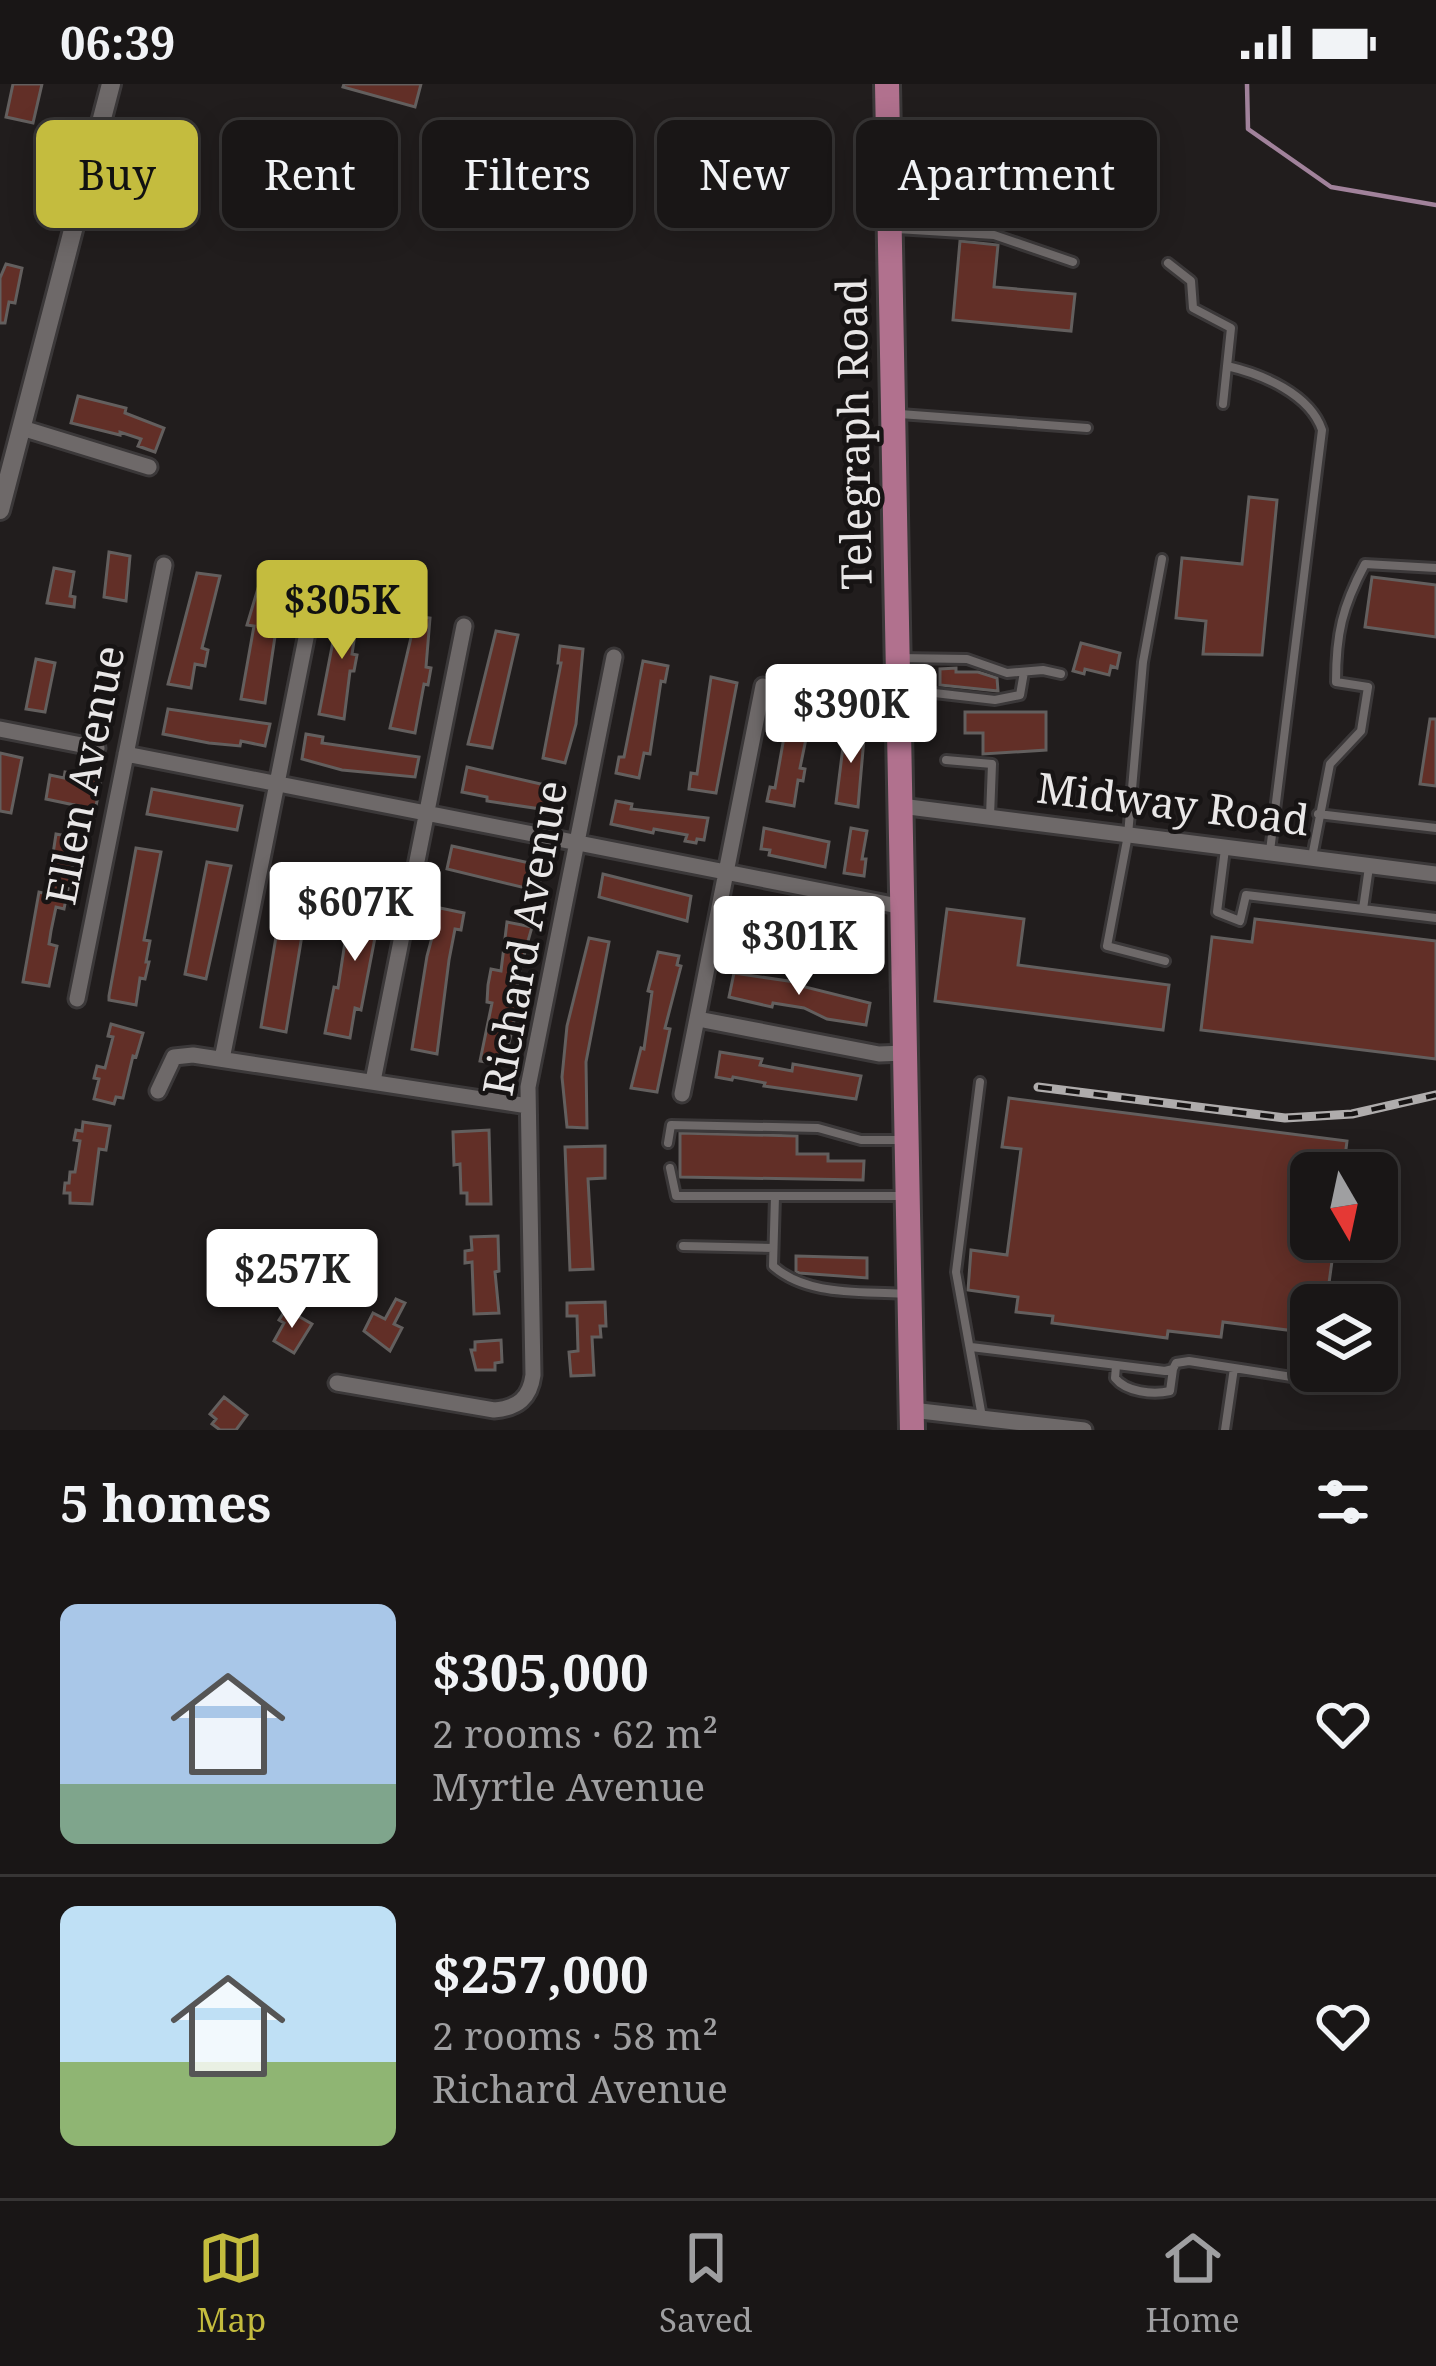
<!DOCTYPE html>
<meta charset="utf-8">
<style>
:root{--surface:#191616;--page:#262323;--text:#f1f3f6;--muted:#9f9fa1;--line:#373535;--accent:#c4bc3e}
body{margin:0;font-family:"Noto Serif",serif;background:var(--page);color:var(--text);height:100vh;display:flex;flex-direction:column;font-size:45px;white-space:nowrap}
*{box-sizing:border-box;margin:0}
p{font-size:39px;color:var(--muted)}
.icon{flex:none;width:66px;height:66px;fill:none;stroke:currentColor;stroke-width:2;stroke-linecap:round;stroke-linejoin:round}
.map{position:relative;height:1346px;overflow:hidden}
.drawer{display:flex;flex-direction:column;background:var(--surface);flex:1}
.drawer>*{flex:none}
.top-card{position:absolute;left:36px;top:36px;width:1365px;height:108px;display:flex;gap:24px}
.needle{width:78px;rotate:171deg}
.controls{position:absolute;left:1290px;top:1068px;display:grid;gap:24px}
.controls a{display:grid;place-items:center;width:108px;height:108px;border-radius:18px;background:var(--surface);box-shadow:0 6px 30px #0003,0 0 0 3px var(--line);font-size:60px}
.price{position:absolute;translate:-50% -102px;padding:0 27px;border-radius:12px;background:#fff;color:#222;font-size:39px;line-height:78px;filter:drop-shadow(0 3px 6px #0008)}
.price::after{content:'';position:absolute;left:50%;top:72px;width:36px;height:27px;margin-left:-18px;background:inherit;clip-path:polygon(0 0,100% 0,50% 100%)}
.price.selected{background:var(--accent);color:#111}
ul{padding:0;list-style:none}
li{display:flex;align-items:center;gap:36px;height:300px;padding:0 60px}
li+li{border-top:3px solid var(--line)}
li span{display:grid;place-items:center;flex:none;width:336px;height:240px;border-radius:18px;color:#555}
li>.icon{margin-inline-start:auto}
span .icon{width:144px;height:144px;fill:#fffc;stroke-width:1}
li b{font-size:51px}
h2{display:flex;justify-content:space-between;align-items:center;height:144px;padding:0 60px;font-size:51px}
.chip{padding:0 42px;border-radius:18px;background:var(--surface);box-shadow:0 6px 30px #0003,0 0 0 3px var(--line);font-size:42px;line-height:108px}
.chip.selected{background:var(--accent);color:#111}
.status{display:flex;justify-content:space-between;align-items:center;height:84px;padding:0 60px;background:var(--surface);direction:ltr}
.status svg{height:33px;fill:currentColor}
.menu{display:flex;justify-content:space-around;align-items:center;height:168px;border-top:3px solid var(--line);background:var(--surface);font-size:33px;color:var(--muted)}
.menu a{display:grid;justify-items:center;gap:6px}
.menu .selected{color:var(--accent)}
.map>svg:first-child{display:block}
</style>
<div class="status"><b>06:39</b><svg viewBox="0 0 49 12"><path d="M0 12V9h3v3zM5 12V6h3v6zM10 12V3h3v9zM15 12V0h3v12zM26 1h20v11H26zM47 4h2v5h-2z"/></svg></div>
<div class="map">
<svg width="1436" height="1346" viewBox="0 0 1436 1346">
<rect width="100%" height="100%" fill="#211d1d"/>
<g fill="none" stroke-linecap="round" stroke-linejoin="round">
<!-- stream -->
<path stroke="#a1829b" stroke-width="4.5" d="M 1247,0 L 1248,45 L 1331,103 L 1436,121"/>
</g>
<!-- building -->
<path fill="#622f27" stroke="#635f5e" stroke-width="3" d="M 13,0 L 42,0 L 33,39 L 6,33 Z
M 344,0 L 421,0 L 415,23 L 343,3 Z
M 1023,92 L 1116,105 L 1110,143 L 1018,130 Z
M 960,157 L 998,161 L 994,203 L 1075,210 L 1071,247 L 953,236 Z
M 6,180 L 22,184 L 15,219 L 9,218 L 5,239 L 0,239 L 0,194 Z
M 78,312 L 126,324 L 125,329 L 164,344 L 155,368 L 138,362 L 141,355 L 120,348 L 120,351 L 71,339 Z
M 1249,413 L 1277,416 L 1262,571 L 1203,570 L 1206,537 L 1176,534 L 1182,474 L 1242,480 Z
M 109,468 L 130,472 L 126,517 L 104,513 Z
M 54,484 L 74,488 L 70,512 L 75,513 L 74,523 L 47,519 Z
M 197,489 L 220,492 L 202,564 L 208,566 L 205,582 L 195,580 L 191,604 L 168,600 Z
M 1372,493 L 1436,501 L 1436,553 L 1365,543 Z
M 259,501 L 282,506 L 265,619 L 241,615 L 254,542 L 247,541 Z
M 346,518 L 369,523 L 366,539 L 357,537 L 352,570 L 357,571 L 354,587 L 350,587 L 344,635 L 319,630 L 336,542 L 341,543 Z
M 408,531 L 430,534 L 426,583 L 431,584 L 428,601 L 424,600 L 415,649 L 390,644 L 412,549 L 405,548 Z
M 496,547 L 518,551 L 492,664 L 468,660 Z
M 1081,559 L 1120,569 L 1117,584 L 1111,582 L 1109,591 L 1085,585 L 1084,590 L 1073,587 Z
M 560,562 L 583,565 L 576,640 L 565,679 L 543,674 L 561,579 L 558,579 Z
M 36,575 L 55,579 L 45,628 L 26,625 Z
M 643,577 L 668,582 L 665,598 L 661,597 L 650,670 L 644,669 L 639,694 L 616,689 L 619,673 L 624,673 Z
M 956,584 L 956,588 L 978,588 L 997,594 L 998,607 L 940,601 L 940,585 Z
M 711,593 L 737,599 L 716,709 L 689,705 L 691,689 L 697,690 Z
M 792,608 L 815,611 L 800,684 L 805,685 L 803,697 L 798,696 L 794,722 L 767,717 L 770,703 L 775,704 Z
M 168,625 L 270,640 L 265,662 L 241,657 L 240,662 L 209,659 L 163,650 Z
M 965,628 L 1046,628 L 1046,666 L 983,670 L 983,649 L 965,649 Z
M 1430,635 L 1436,635 L 1436,702 L 1420,700 Z
M 846,639 L 865,643 L 858,723 L 836,719 Z
M 306,650 L 323,653 L 322,659 L 419,673 L 415,693 L 342,686 L 302,675 Z
M 0,669 L 22,674 L 11,729 L 0,727 Z
M 467,683 L 558,704 L 554,727 L 487,717 L 487,713 L 462,708 Z
M 65,688 L 101,696 L 94,733 L 78,729 L 79,722 L 46,715 L 50,691 L 64,694 Z
M 152,705 L 242,722 L 237,746 L 147,730 Z
M 616,717 L 632,720 L 631,725 L 708,734 L 704,756 L 697,755 L 696,759 L 685,757 L 687,751 L 654,745 L 653,749 L 611,740 Z
M 764,744 L 829,758 L 825,783 L 769,771 L 770,766 L 761,765 Z
M 851,744 L 867,747 L 862,775 L 866,775 L 864,792 L 844,789 Z
M 56,750 L 78,754 L 64,825 L 56,823 L 51,847 L 49,860 L 57,862 L 49,902 L 23,898 L 39,808 L 47,810 Z
M 452,762 L 543,782 L 538,807 L 447,785 Z
M 136,764 L 161,768 L 144,856 L 150,857 L 146,878 L 149,878 L 145,895 L 140,894 L 136,921 L 109,916 L 109,912 Z
M 207,778 L 231,782 L 206,895 L 185,890 Z
M 603,790 L 691,812 L 687,837 L 599,813 Z
M 285,799 L 310,803 L 286,948 L 261,943 Z
M 358,807 L 383,812 L 361,926 L 355,924 L 350,954 L 325,949 L 334,903 L 338,904 L 349,832 L 353,832 Z
M 749,823 L 866,846 L 861,871 L 769,853 L 770,846 L 746,842 Z
M 440,824 L 464,829 L 461,846 L 455,845 L 449,876 L 437,970 L 412,965 L 427,872 Z
M 947,825 L 1024,835 L 1018,881 L 1169,901 L 1163,946 L 935,917 Z
M 1255,835 L 1436,857 L 1436,975 L 1201,946 L 1212,853 L 1252,858 Z
M 507,838 L 532,843 L 521,882 L 515,914 L 519,915 L 504,981 L 480,977 L 492,919 L 487,918 L 488,901 L 491,885 L 501,887 Z
M 589,854 L 609,858 L 586,978 L 587,1044 L 567,1043 L 562,993 L 567,942 Z
M 658,868 L 679,872 L 677,881 L 681,882 L 665,944 L 670,945 L 657,1008 L 631,1004 L 641,964 L 644,965 L 652,908 L 648,907 Z
M 734,889 L 802,899 L 801,902 L 870,919 L 866,941 L 827,935 L 804,924 L 773,919 L 772,923 L 729,913 Z
M 111,940 L 143,949 L 136,973 L 133,972 L 123,1014 L 116,1013 L 114,1020 L 94,1015 L 99,995 L 94,994 L 97,982 L 105,984 L 113,953 L 108,952 Z
M 720,968 L 762,975 L 760,981 L 792,987 L 793,980 L 861,992 L 856,1015 L 764,1002 L 765,999 L 733,993 L 732,996 L 716,993 Z
M 1009,1014 L 1347,1057 L 1343,1089 L 1311,1089 L 1311,1155 L 1335,1155 L 1326,1221 L 1311,1221 L 1311,1249 L 1223,1238 L 1221,1253 L 1168,1247 L 1167,1254 L 1052,1239 L 1053,1232 L 1016,1228 L 1018,1213 L 968,1206 L 971,1166 L 1007,1171 L 1021,1065 L 1002,1063 Z
M 83,1038 L 110,1042 L 106,1066 L 99,1065 L 92,1120 L 70,1119 L 70,1109 L 64,1109 L 65,1099 L 69,1099 L 70,1088 L 75,1088 L 80,1057 L 74,1056 L 76,1046 L 82,1047 Z
M 489,1046 L 491,1120 L 467,1120 L 467,1109 L 461,1109 L 460,1080 L 454,1081 L 453,1048 Z
M 680,1049 L 797,1052 L 797,1070 L 828,1070 L 828,1077 L 864,1077 L 863,1096 L 680,1093 Z
M 605,1062 L 605,1094 L 588,1095 L 593,1185 L 570,1186 L 565,1063 Z
M 498,1152 L 499,1187 L 495,1188 L 499,1229 L 474,1230 L 472,1178 L 465,1179 L 465,1167 L 472,1166 L 471,1153 Z
M 796,1172 L 867,1174 L 867,1194 L 799,1189 L 796,1187 Z
M 396,1215 L 405,1219 L 394,1240 L 402,1244 L 390,1267 L 364,1247 L 373,1229 L 385,1235 Z
M 605,1218 L 606,1242 L 600,1242 L 601,1253 L 592,1253 L 594,1291 L 571,1292 L 569,1268 L 578,1267 L 577,1232 L 567,1232 L 567,1219 Z
M 286,1225 L 312,1240 L 294,1269 L 274,1257 L 284,1239 L 279,1236 Z
M 501,1256 L 502,1278 L 495,1279 L 495,1286 L 476,1286 L 471,1266 L 475,1266 L 475,1258 Z
M 224,1313 L 247,1331 L 236,1346 L 220,1346 L 212,1340 L 216,1335 L 210,1330 Z"/>
<g fill="none" stroke-linecap="round" stroke-linejoin="round">
<defs>
<path id="service" d="M 895,59 C 939,55 973,64 1014,80 L 1011,116
M 1014,80 L 1083,91
M 897,145 L 994,151 L 1073,178
M 1168,179 L 1191,197 L 1193,224 L 1231,244 L 1227,282 C 1262,290 1310,310 1322,346 L 1270,767
M 1223,320 L 1227,282
M 900,330 L 1087,344
M 1162,475 L 1143,578 L 1128,751 L 1107,862 L 1165,877
M 899,574 L 967,575 L 1007,589 L 1043,586 L 1061,590
M 900,605 L 995,616 L 1020,611 L 1024,588
M 946,676 L 992,680 L 990,732
M 1318,730 L 1436,744
M 1225,765 L 1217,828 L 1240,837 L 1246,811 L 1363,825 L 1369,783
M 1312,773 L 1330,680 L 1361,647 L 1368,603 L 1336,598 C 1336,550 1342,523 1365,480 L 1436,484
M 1363,825 L 1436,834
M 980,998 L 956,1188 L 982,1333
M 668,1059 L 671,1041 L 818,1044 L 861,1056 L 903,1056
M 670,1084 L 676,1112 L 900,1112
M 775,1112 L 773,1182 C 807,1212 859,1207 902,1210
M 683,1162 L 773,1164
M 971,1263 L 1165,1287 L 1173,1285 L 1176,1279 L 1189,1277 L 1324,1298
M 1116,1282 L 1115,1294 C 1126,1308 1153,1311 1170,1307 L 1173,1285
M 1225,1346 L 1234,1284"/>
<path id="minor" d="M 22,344 L 149,383
M 0,645 L 97,664
M 126,670 L 903,823
M 901,722 L 1436,790
M 77,915 L 164,481
M 698,935 L 879,970 L 905,969
M 222,975 L 314,514
M 373,997 L 464,542
M 158,1007 L 174,973 L 193,971 L 528,1022
M 682,1010 L 763,602
M 337,1299 L 494,1326 C 518,1324 530,1314 533,1291 L 528,1003 L 614,573
M 912,1326 L 1084,1346"/>
<path id="tertiary" d="M 0,426 L 111,0"/>
<path id="primary" d="M 887,0 L 912,1346"/>
</defs>
<!-- service casing -->
<use href="#service" stroke="#3b3839" stroke-width="14"/>
<!-- minor casing -->
<use href="#minor" stroke="#3b3839" stroke-width="21"/>
<!-- tertiary casing -->
<use href="#tertiary" stroke="#3b3839" stroke-width="24"/>
<!-- primary casing -->
<use href="#primary" stroke="#3b3839" stroke-width="30"/>
<!-- service -->
<use href="#service" stroke="#6e6969" stroke-width="8"/>
<!-- minor -->
<use href="#minor" stroke="#6e6969" stroke-width="15"/>
<!-- tertiary -->
<use href="#tertiary" stroke="#6e6969" stroke-width="18"/>
<!-- primary -->
<use href="#primary" stroke="#b1718e" stroke-width="24"/>
<defs>
<path id="rail" d="M 1038,1003 L 1285,1034 L 1352,1030 L 1436,1011"/>
</defs>
<!-- rail casing -->
<use href="#rail" stroke="#afacac" stroke-width="9"/>
<!-- rail -->
<use href="#rail" stroke="#171414" stroke-width="4.5" stroke-dasharray="14" stroke-linecap="butt"/>
</g>
<g text-anchor="middle" stroke-width="9" stroke-linejoin="round" paint-order="stroke">
<!-- street labels -->
<g font-size="42" fill="#e9e7e7" stroke="#171414">
<text transform="translate(854 350) rotate(-91)" y="15">Telegraph Road</text>
<text transform="translate(85 691) rotate(-79)" y="15">Ellen Avenue</text>
<text transform="translate(1173 720) rotate(7)" y="15">Midway Road</text>
<text transform="translate(525 854) rotate(-80)" y="15">Richard Avenue</text>
</g>
</g>
</svg>
<div class="controls">
<a><svg class="needle" viewBox="-14 -14 28 28"><path d="M0-13l5 13h-10z" fill="#e53935"/><path d="M0 13l5-13h-10z" fill="#9f9fa1"/></svg></a>
<a><svg class="icon" aria-label="layers" viewBox="0 0 24 24"><path d="M12 4l9 5-9 5-9-5zM3 14l9 5 9-5"/></svg></a>
</div>
<b class="price selected" style="left:342px;top:578px">$305K</b>
<b class="price" style="left:851px;top:682px">$390K</b>
<b class="price" style="left:355px;top:880px">$607K</b>
<b class="price" style="left:799px;top:914px">$301K</b>
<b class="price" style="left:292px;top:1247px">$257K</b>
<div class="top-card">
<a class="chip selected">Buy</a>
<a class="chip">Rent</a>
<a class="chip">Filters</a>
<a class="chip">New</a>
<a class="chip">Apartment</a>
</div>
</div>
<section class="drawer">
<h2>5 homes<svg class="icon" aria-label="filters" viewBox="0 0 24 24"><path d="M4 7h16M4 17h16"/><circle cx="9" cy="7" r="2"/><circle cx="15" cy="17" r="2"/></svg></h2>
<ul>
<li><span style="background:linear-gradient(#a9c7e8 75%,#7fa58c 0)"><svg class="icon" aria-label="home" viewBox="0 0 24 24"><path d="M3 11l9-7 9 7M6 9v11h12V9"/></svg></span><div><b>$305,000</b><p>2 rooms · 62 m²</p><p>Myrtle Avenue</p></div><svg class="icon" aria-label="heart" viewBox="0 0 24 24"><path d="M12 20l-8-8c-3-5 5-10 8-4 3-6 11-1 8 4z"/></svg></li>
<li><span style="background:linear-gradient(#bfe0f5 65%,#8fb573 0)"><svg class="icon" aria-label="home" viewBox="0 0 24 24"><path d="M3 11l9-7 9 7M6 9v11h12V9"/></svg></span><div><b>$257,000</b><p>2 rooms · 58 m²</p><p>Richard Avenue</p></div><svg class="icon" aria-label="heart" viewBox="0 0 24 24"><path d="M12 20l-8-8c-3-5 5-10 8-4 3-6 11-1 8 4z"/></svg></li>
</ul>
</section>
<nav class="menu">
<a class="selected"><svg class="icon" aria-label="map" viewBox="0 0 24 24"><path d="M3 6l6-2 6 2 6-2v14l-6 2-6-2-6 2zM9 4v14M15 6v14"/></svg>Map</a>
<a><svg class="icon" aria-label="saved" viewBox="0 0 24 24"><path d="M7 4h10v16l-5-4-5 4z"/></svg>Saved</a>
<a><svg class="icon" aria-label="home" viewBox="0 0 24 24"><path d="M3 11l9-7 9 7M6 9v11h12V9"/></svg>Home</a>
</nav>
